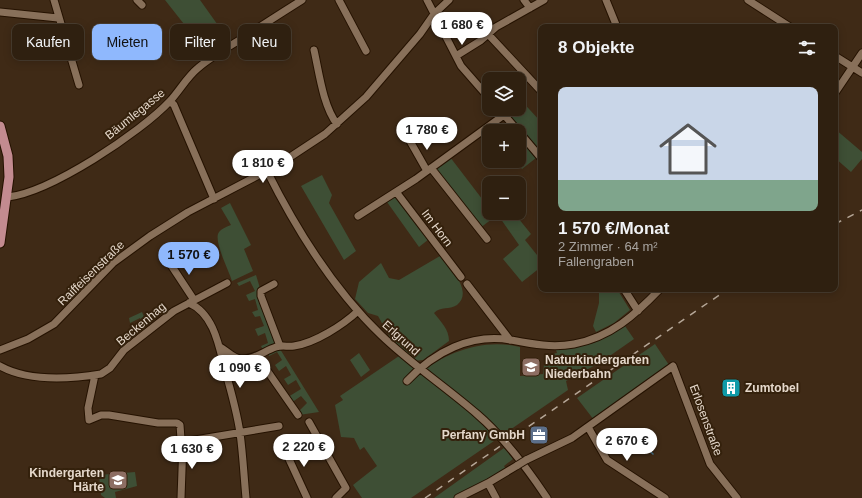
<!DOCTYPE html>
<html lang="de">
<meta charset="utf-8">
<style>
:root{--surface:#2f2010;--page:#3b2d1e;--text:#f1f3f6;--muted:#a7a39f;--line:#4a3e30;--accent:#8fb8fd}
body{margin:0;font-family:Helvetica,sans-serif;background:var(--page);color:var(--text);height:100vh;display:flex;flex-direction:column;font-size:15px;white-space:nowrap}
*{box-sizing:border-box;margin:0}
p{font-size:13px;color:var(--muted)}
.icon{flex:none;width:22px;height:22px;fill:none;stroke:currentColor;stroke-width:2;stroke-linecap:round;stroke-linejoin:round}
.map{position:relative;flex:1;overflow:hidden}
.drawer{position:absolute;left:538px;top:24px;width:300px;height:268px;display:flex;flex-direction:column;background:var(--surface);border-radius:8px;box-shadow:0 2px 10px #0003,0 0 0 1px var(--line)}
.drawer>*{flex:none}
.hud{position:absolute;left:12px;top:24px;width:380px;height:36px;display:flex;gap:8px}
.fabs{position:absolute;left:482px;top:72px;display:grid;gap:8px}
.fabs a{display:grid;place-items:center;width:44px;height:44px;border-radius:8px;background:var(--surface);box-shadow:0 2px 10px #0003,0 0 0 1px var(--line);font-size:20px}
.price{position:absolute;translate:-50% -34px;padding:0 9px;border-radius:14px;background:#fff;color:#222;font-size:13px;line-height:26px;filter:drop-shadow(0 1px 2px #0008)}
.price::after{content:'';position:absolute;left:50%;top:24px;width:12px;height:9px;margin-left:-6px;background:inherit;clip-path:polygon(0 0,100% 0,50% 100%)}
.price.current{background:var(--accent);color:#111}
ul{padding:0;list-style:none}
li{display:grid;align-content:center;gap:8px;height:212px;padding:0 20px}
li span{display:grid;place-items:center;height:124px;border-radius:8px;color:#555}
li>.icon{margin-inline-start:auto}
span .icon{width:72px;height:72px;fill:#fffc;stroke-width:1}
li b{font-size:17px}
h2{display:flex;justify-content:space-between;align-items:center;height:48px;padding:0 20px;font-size:17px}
.pill{padding:0 14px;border-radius:8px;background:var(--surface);box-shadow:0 2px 10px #0003,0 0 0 1px var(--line);font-size:14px;line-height:36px}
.pill.current{background:var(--accent);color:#111}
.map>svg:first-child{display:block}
</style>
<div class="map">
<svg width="862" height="498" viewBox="0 0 862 498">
<rect width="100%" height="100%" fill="#3f2a16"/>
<!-- green -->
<path fill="#3e4f35" d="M 165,0 L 200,0 L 230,42 L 213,52 L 211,49 L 206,52 Z
M 519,98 L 541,122 L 541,154 L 502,109 L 519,109 Z
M 835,129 L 862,152 L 862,159 L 851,172 L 835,158 Z
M 519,137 L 536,158 L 522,169 L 515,161 L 519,161 Z
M 450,157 L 489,208 L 489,213 L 493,213 L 496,216 L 480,228 L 436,171 L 437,166 Z
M 322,175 L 332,195 L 329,203 L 356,251 L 344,260 L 301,186 Z
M 396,196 L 429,239 L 419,247 L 387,202 Z
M 230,203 L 251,245 L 244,249 L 253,271 L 232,281 C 229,271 215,244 218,234 C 220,229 226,227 231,225 L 221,208 Z
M 499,213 L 514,213 L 531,234 L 525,240 L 541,260 L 541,267 L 522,282 L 503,259 L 519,245 L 498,215 Z
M 440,256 C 449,267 474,291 457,305 C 449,310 441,306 434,313 C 441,322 449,329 449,341 L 423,360 L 414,361 L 392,341 L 378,316 L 368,313 L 355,299 L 359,282 L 381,263 L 389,278 L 399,280 Z
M 256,275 L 277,344 L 263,350 L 261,346 L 268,343 L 265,333 L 258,336 L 255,329 L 264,326 L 260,316 L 255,317 L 252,312 L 258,310 L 255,299 L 249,301 L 246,295 L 255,291 L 250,281 L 239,286 L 237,283 Z
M 599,289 L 617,289 L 630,310 L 614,323 L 596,332 L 593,326 L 599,303 Z
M 142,312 L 145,319 L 142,321 L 140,318 L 130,323 L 129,318 Z
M 625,326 L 634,339 L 601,362 L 566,381 L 568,390 L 411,498 L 362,498 L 353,485 L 377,466 L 364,447 L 360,450 L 354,438 L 341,437 L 335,405 L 343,400 L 340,396 L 399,356 L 414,368 L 412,370 L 418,375 C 445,352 484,338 520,347 L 520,376 L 543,374 L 545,355 L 557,353 L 556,350 L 594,343 Z
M 655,344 L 669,365 L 594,420 L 577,398 Z
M 280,349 L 319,412 L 299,415 L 297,413 L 307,403 L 301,396 L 291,403 L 288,397 L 301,389 L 296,380 L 288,385 L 284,379 L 291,375 L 286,366 L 279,371 L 275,365 L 282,360 L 277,352 L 269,356 L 268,353 Z
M 359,353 L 370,370 L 361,377 L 350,360 Z
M 504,448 L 513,459 L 504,466 L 506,469 L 453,498 L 434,498 Z
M 135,472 L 137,486 L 115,492 L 116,498 L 105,498 L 101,495 L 99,475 Z"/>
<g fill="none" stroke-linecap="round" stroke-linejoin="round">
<!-- stream -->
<path stroke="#49758c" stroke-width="1.5" d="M 629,432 L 653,454"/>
<defs>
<path id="minor" d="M 54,0 L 79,85
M 137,0 L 142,5
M 339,0 L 366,51
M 427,0 L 461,66 L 489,98
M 524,0 L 530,8
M 606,0 L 617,27
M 748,0 L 790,27
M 0,12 L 58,18
M 488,34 L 541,91
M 314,50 C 319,72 323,106 337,124
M 456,56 L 480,41 L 496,27 L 544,0
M 835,56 L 862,73
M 835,93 L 862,53
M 170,101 L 174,105 L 214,199
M 499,109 L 518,131
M 519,132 L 541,158
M 410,141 L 427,171
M 431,168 L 487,239
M 267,171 C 296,229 335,291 381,335 C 411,364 446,387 477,414 C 505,438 527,468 547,498
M 397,193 L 461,277
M 8,197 C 51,192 140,133 170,101 C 180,90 187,77 198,68 C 212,56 230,46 246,36 C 264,24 283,12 302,0
M 358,216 L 416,179 L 504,115
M 169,262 L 194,300
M 274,284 L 261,291 L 261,296 L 280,346
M 467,284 L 510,340
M 624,289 L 638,311
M 189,303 C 214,314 219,346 225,370 C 231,391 237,412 240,433 C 243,455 244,477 246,498
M 220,347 C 227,351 234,359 241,359 C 254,360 264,351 276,347 C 282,345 288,347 294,346 C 315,343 343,325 358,311
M 0,350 L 28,339 L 54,324 L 113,263 L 150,236 L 188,212 L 278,165 L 325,134 L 366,97 L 420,34 L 434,14 L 449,0
M 257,356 L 298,415
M 0,366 C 29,382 70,379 101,374 L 110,368 L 124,350 L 174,311 L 227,283
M 95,375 L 88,408 L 89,420 L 101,415 L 109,415 L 158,423 L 177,423 L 180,425 L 181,439 L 183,442 L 181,498
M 407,381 C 434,352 471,333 511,340 C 532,344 552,348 574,344 C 611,337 635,315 660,289
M 309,422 L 346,488 L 336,498
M 588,427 L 607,460 L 665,498
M 183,442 L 279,426
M 283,446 L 307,498
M 526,460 L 572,438 L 673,366 L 710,464 L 737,498
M 488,483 L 496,498
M 458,498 L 488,483 L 518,465"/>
<path id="major" d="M 0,126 L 8,156 L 9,177 L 0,243"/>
</defs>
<!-- minor casing -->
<use href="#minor" stroke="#251201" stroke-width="9"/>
<!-- major casing -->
<use href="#major" stroke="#251201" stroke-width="11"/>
<!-- minor -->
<use href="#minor" stroke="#88705a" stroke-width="7"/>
<!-- major -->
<use href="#major" stroke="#c38b90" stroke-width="9"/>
<!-- rail -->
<path stroke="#b6a798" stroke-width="1.5" stroke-dasharray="7 7" stroke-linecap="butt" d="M 835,224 L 862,210
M 425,498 L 728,289"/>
<defs>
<path id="minor-bridge" d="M 518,465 L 526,460"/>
</defs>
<!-- minor-bridge casing -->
<use href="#minor-bridge" stroke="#251201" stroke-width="9" stroke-linecap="butt"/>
<!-- minor-bridge -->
<use href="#minor-bridge" stroke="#88705a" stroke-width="7"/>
</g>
<!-- icons -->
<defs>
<symbol id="school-square" viewBox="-11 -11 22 22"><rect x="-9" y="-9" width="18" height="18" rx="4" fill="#8d6e63" stroke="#34210c"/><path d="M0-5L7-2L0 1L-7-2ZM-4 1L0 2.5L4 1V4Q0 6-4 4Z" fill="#fff"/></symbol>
<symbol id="building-square" viewBox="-11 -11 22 22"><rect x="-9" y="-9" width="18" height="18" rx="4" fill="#0f9aa8" stroke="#34210c"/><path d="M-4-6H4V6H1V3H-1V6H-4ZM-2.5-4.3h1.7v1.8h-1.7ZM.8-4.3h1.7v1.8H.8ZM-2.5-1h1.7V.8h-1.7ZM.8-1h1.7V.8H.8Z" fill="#fff"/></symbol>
<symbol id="office-square" viewBox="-11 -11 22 22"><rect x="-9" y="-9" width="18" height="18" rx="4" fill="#5c6f8a" stroke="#34210c"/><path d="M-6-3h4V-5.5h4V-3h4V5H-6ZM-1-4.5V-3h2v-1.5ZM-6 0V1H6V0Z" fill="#fff"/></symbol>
</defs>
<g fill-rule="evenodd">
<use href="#school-square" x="520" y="356" width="22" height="22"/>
<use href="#building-square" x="720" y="377" width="22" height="22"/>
<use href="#office-square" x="528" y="424" width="22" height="22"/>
<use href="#school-square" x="107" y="469" width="22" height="22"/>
</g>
<g text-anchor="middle" stroke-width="4" stroke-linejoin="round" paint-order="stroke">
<!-- street labels -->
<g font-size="12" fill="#e5d8cb" stroke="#34210c">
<text transform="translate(135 114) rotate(-39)" y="4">Bäumlegasse</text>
<text transform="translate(437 228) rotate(53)" y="4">Im Horn</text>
<text transform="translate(91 273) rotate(-44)" y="4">Raiffeisenstraße</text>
<text transform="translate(141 324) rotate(-40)" y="4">Beckenhag</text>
<text transform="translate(401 338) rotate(42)" y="4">Erlgrund</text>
<text transform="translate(706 420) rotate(70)" y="4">Erlosenstraße</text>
</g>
<!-- poi labels -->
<g font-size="12" font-weight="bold" fill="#e5d8cb" stroke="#34210c" text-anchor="start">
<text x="545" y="364">Naturkindergarten<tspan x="545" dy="14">Niederbahn</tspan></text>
<text x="745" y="392">Zumtobel</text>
<text x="525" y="439" text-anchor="end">Perfany GmbH</text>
<text x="104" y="477" text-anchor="end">Kindergarten<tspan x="104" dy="14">Härte</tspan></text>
</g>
</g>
</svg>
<div class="fabs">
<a><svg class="icon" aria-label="layers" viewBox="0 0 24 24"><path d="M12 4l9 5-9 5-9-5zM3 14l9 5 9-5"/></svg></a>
<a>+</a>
<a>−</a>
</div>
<b class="price" style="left:462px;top:46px">1 680 €</b>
<b class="price" style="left:427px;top:151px">1 780 €</b>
<b class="price" style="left:263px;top:184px">1 810 €</b>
<b class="price current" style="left:189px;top:276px">1 570 €</b>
<b class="price" style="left:240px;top:389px">1 090 €</b>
<b class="price" style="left:627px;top:462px">2 670 €</b>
<b class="price" style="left:304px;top:468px">2 220 €</b>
<b class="price" style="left:192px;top:470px">1 630 €</b>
<div class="hud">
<a class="pill">Kaufen</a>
<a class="pill current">Mieten</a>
<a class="pill">Filter</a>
<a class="pill">Neu</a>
</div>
<section class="drawer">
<h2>8 Objekte<svg class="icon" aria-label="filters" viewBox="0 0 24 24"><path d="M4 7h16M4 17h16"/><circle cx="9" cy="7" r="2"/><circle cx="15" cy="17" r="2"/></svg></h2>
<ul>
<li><span style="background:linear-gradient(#c9d6e8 75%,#7fa58c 0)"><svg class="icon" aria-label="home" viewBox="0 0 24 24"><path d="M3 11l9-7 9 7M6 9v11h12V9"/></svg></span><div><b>1 570 €/Monat</b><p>2 Zimmer · 64 m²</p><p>Fallengraben</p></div></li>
</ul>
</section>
</div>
